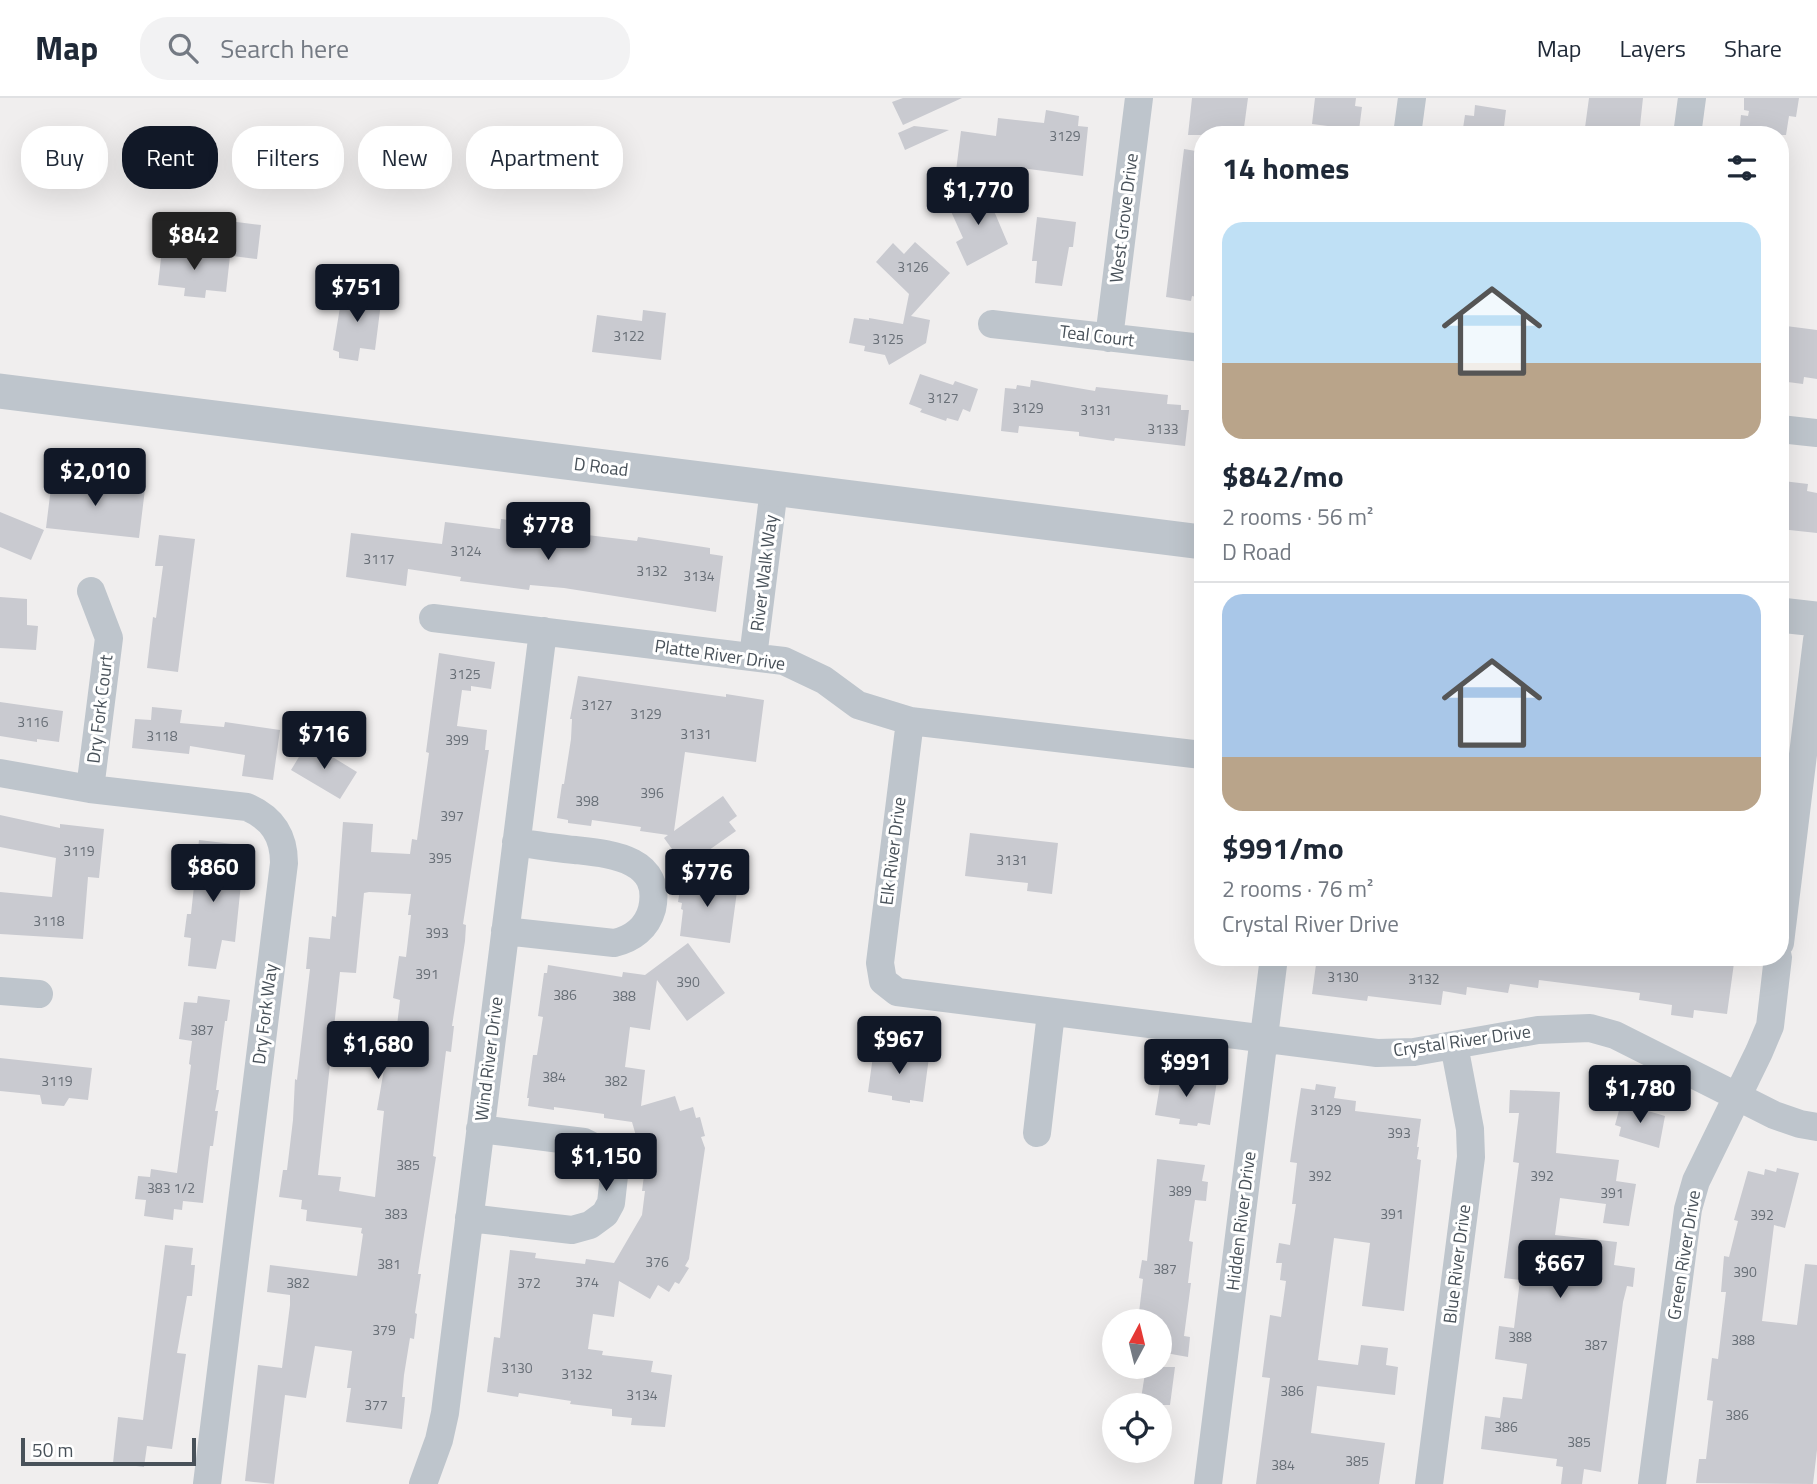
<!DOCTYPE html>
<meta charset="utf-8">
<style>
:root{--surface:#fff;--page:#f2f2f3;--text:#1f2937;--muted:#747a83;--line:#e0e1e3;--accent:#111827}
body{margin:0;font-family:"Titillium Web",sans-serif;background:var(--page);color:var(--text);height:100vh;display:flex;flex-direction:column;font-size:26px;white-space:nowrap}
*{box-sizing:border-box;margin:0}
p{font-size:23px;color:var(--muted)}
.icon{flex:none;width:38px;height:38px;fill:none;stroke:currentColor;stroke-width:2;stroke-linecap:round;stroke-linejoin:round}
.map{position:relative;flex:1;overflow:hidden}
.side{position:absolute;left:1194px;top:28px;width:595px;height:840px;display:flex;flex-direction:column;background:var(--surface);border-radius:28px;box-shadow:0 7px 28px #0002}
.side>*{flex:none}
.hud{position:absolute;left:21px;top:28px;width:665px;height:63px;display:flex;gap:14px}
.needle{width:46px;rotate:7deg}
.fabs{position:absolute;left:1102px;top:1211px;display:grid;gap:14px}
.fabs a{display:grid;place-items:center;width:70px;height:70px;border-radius:50%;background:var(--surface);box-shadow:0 7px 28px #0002;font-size:35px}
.scale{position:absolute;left:21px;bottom:18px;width:175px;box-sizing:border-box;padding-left:7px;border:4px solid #485159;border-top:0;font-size:19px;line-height:24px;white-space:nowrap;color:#485159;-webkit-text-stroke:5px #fff;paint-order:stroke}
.price{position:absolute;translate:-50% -60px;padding:0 16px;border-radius:7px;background:var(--accent);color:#fff;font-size:23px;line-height:46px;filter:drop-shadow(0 2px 4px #0008)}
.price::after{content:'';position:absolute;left:50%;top:42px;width:21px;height:16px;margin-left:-10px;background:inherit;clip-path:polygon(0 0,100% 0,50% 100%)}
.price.current{background:#222;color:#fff}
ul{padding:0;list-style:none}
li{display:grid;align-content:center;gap:14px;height:371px;padding:0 28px}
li+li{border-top:2px solid var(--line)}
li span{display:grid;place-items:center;height:217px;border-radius:21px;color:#555}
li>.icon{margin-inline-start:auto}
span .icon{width:126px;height:126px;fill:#fffc;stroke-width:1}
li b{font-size:30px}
h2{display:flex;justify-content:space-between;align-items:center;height:84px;padding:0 28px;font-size:30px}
.tag{padding:0 24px;border-radius:28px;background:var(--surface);box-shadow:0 7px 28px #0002;font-size:24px;line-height:63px}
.tag.current{background:var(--accent);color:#fff}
header{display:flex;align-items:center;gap:42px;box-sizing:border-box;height:98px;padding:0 35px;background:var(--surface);border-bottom:2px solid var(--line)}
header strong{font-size:33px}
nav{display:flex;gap:38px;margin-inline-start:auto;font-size:24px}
.search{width:490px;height:63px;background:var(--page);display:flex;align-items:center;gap:18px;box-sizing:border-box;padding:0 24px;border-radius:28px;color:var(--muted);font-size:26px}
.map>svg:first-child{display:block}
</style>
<header>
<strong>Map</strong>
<div class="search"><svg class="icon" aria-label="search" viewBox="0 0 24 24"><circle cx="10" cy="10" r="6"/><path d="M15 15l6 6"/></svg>Search here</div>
<nav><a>Map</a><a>Layers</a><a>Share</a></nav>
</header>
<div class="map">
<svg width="1817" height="1386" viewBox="0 0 1817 1386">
<rect width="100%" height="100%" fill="#f0eeee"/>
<!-- building -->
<path fill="#c9cad0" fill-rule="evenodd" d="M 903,0 L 962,0 L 903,27 L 892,4 Z
M 1192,0 L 1248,0 L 1243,37 L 1188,37 Z
M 1315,0 L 1356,0 L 1355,8 L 1362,9 L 1359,32 L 1312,26 Z
M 1589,0 L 1643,0 L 1639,37 L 1584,37 Z
M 1744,0 L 1799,0 L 1796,19 L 1789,18 L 1786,37 L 1739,37 L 1741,17 L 1748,18 L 1749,13 L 1744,12 Z
M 1475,7 L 1506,12 L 1503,37 L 1462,37 L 1465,17 L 1474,18 Z
M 1046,12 L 1079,18 L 1078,28 L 1088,29 L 1083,78 L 1021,70 L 1020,80 L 956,73 L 961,33 L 996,38 L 998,20 L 1044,25 Z
M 914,28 L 949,32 L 905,52 L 898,35 Z
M 1184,51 L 1202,54 L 1202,200 L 1192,198 L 1191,203 L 1166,199 Z
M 987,91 L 997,111 L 994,113 L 1008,146 L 967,168 L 956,144 L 963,140 L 949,109 Z
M 1037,119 L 1076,124 L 1073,149 L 1069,149 L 1062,188 L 1035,185 L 1037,163 L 1032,163 Z
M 229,123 L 261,127 L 257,161 L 225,157 Z
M 915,144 L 950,175 L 911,218 L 930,222 L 926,245 L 889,267 L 885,257 L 864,253 L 865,248 L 849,245 L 854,220 L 869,222 L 869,220 L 903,226 L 909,196 L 876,164 L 893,145 L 904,156 Z
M 162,151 L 230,158 L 226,194 L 206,192 L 205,200 L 184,198 L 185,190 L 158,187 Z
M 343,191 L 382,197 L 375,252 L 360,250 L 358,263 L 339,260 L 339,254 L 333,252 Z
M 643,212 L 666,215 L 661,262 L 592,254 L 597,217 L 642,223 Z
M 1786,228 L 1817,232 L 1817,281 L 1804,279 L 1803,286 L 1780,283 Z
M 920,276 L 953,287 L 955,283 L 978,291 L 970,314 L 963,311 L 958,323 L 947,320 L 946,323 L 920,314 L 922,311 L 909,306 Z
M 1031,282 L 1095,293 L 1096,289 L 1168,297 L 1167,306 L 1181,307 L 1181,312 L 1189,312 L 1185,348 L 1115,340 L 1114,343 L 1079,338 L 1079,334 L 1019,328 L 1018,335 L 1001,333 L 1005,290 L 1016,291 L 1017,287 L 1030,289 Z
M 52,381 L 145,391 L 139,440 L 46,430 Z
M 1783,383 L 1808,386 L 1807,393 L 1817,395 L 1817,435 L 1780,431 Z
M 0,414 L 44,432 L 31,462 L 0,449 Z
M 501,421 L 580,431 L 579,436 L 637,443 L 638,439 L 710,450 L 710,456 L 723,458 L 716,514 L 564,490 L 530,487 L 529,492 L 460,483 L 461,479 L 408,471 L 406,488 L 346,479 L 351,435 L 442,446 L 445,424 L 500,431 Z
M 159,437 L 195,441 L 178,574 L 147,570 L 153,519 L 156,520 L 163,468 L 155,468 Z
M 0,499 L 27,501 L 27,527 L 38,528 L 36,552 L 0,550 Z
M 439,555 L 495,564 L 491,591 L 471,588 L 471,593 L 462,592 L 457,628 L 487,632 L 485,652 L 489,652 L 463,826 L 466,827 L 465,843 L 452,928 L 454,928 L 451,954 L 446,953 L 433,1058 L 436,1059 L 418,1176 L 421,1176 L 415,1215 L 417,1216 L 414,1241 L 410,1240 L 404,1277 L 402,1299 L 405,1299 L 402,1331 L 346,1324 L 351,1290 L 347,1290 L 352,1253 L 315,1248 L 306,1300 L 285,1297 L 274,1386 L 245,1383 L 258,1267 L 282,1270 L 290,1207 L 290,1197 L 267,1194 L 270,1167 L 357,1178 L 363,1136 L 361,1135 L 362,1130 L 306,1123 L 307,1112 L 301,1111 L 302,1102 L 279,1099 L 283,1072 L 287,1072 L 293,1022 L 295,981 L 297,982 L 310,871 L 306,871 L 309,839 L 330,841 L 332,818 L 336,819 L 343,724 L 373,726 L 371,754 L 410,756 L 412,741 L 417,742 L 429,655 L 426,654 ZM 369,794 L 411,796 L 408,817 L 411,817 L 406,859 L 399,858 L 393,900 L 400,902 L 396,936 L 390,936 L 377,1012 L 384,1013 L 375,1099 L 339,1093 L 341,1079 L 318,1077 L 340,874 L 356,875 L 364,795 Z
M 578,578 L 726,599 L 726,596 L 764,602 L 756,664 L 685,654 L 674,733 L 723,698 L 737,718 L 729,724 L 736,733 L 685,769 L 664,740 L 668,737 L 640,733 L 641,729 L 592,722 L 591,728 L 568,725 L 568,722 L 557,720 L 562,686 L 564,686 L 571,641 L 572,621 L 570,621 Z
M 0,604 L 63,613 L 59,644 L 37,641 L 37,644 L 0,638 Z
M 152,609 L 182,612 L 180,625 L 224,629 L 225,624 L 280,632 L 273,682 L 242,678 L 245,657 L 190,648 L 189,656 L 132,650 L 135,621 L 151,622 Z
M 308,644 L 357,674 L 340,701 L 291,672 Z
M 0,717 L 60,730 L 60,726 L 104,731 L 99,780 L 88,779 L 83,841 L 0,836 L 0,794 L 52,799 L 56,760 L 0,749 Z
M 970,735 L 1058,745 L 1052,796 L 1027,793 L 1028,785 L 965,778 Z
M 199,742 L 233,746 L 231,767 L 236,768 L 235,775 L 242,776 L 235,844 L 222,842 L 216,871 L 188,868 L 191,840 L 184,839 L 187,816 L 191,816 Z
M 682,778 L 738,786 L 730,845 L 680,838 L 683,812 L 681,811 L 682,805 L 678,804 Z
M 688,845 L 725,895 L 687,923 L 657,882 L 650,932 L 630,929 L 625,969 L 645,972 L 641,1008 L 675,998 L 680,1013 L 693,1009 L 696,1020 L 700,1019 L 705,1038 L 701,1039 L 705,1050 L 689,1161 L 685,1168 L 689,1170 L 679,1186 L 675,1184 L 669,1194 L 658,1187 L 650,1201 L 619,1183 L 614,1219 L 593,1216 L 588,1251 L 603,1253 L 602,1257 L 653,1263 L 651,1274 L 672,1277 L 665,1329 L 631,1327 L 632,1320 L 612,1318 L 612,1311 L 570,1306 L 571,1303 L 519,1295 L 518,1299 L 487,1294 L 494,1239 L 500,1240 L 510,1152 L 536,1155 L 535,1160 L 585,1166 L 586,1161 L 614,1165 L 642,1117 L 645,1093 L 642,1093 L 645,1069 L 632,1024 L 604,1020 L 604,1016 L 554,1009 L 554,1012 L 528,1008 L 529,1000 L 527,1000 L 533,957 L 537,957 L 543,919 L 538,918 L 544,875 L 547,875 L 548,867 L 622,879 L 623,874 L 645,877 Z
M 1317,859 L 1367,859 L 1405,865 L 1406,859 L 1729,859 L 1728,864 L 1734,865 L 1727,916 L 1694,912 L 1693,920 L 1671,917 L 1672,907 L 1639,902 L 1640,895 L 1539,882 L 1538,890 L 1510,886 L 1508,895 L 1467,889 L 1466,897 L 1443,893 L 1441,907 L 1368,898 L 1367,903 L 1312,896 Z
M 198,898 L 230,902 L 227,923 L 225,923 L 216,992 L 219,992 L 215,1013 L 218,1013 L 213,1048 L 210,1048 L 203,1105 L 183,1103 L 182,1112 L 174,1111 L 173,1122 L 144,1118 L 146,1102 L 135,1101 L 138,1078 L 150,1079 L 151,1071 L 177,1075 L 191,967 L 189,966 L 192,943 L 179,941 L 184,904 L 197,905 Z
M 874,951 L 929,959 L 923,1004 L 910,1002 L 910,1005 L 892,1002 L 892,998 L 868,994 Z
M 0,960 L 92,970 L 88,1002 L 69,1000 L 64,1008 L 42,1006 L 40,997 L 0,993 Z
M 1162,974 L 1217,983 L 1210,1027 L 1198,1025 L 1197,1028 L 1179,1026 L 1180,1021 L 1155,1017 Z
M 1316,986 L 1336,989 L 1334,1000 L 1356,1003 L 1355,1013 L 1421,1021 L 1417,1049 L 1419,1049 L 1417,1061 L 1421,1062 L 1404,1213 L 1362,1208 L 1370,1145 L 1334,1140 L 1318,1262 L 1358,1267 L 1361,1247 L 1388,1250 L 1386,1267 L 1398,1269 L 1395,1297 L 1317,1288 L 1311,1335 L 1385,1345 L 1379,1386 L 1256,1386 L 1270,1280 L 1262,1279 L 1270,1217 L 1281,1219 L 1286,1183 L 1280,1182 L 1282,1165 L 1276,1165 L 1279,1145 L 1290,1147 L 1296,1106 L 1292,1106 L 1297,1065 L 1290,1064 L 1296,1022 L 1301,990 L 1315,992 Z
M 1510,992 L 1560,994 L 1556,1055 L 1619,1062 L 1616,1083 L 1636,1086 L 1629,1128 L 1603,1125 L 1606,1106 L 1560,1100 L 1555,1137 L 1617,1144 L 1614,1167 L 1635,1170 L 1633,1189 L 1627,1188 L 1623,1204 L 1601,1374 L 1584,1371 L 1582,1386 L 1561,1386 L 1563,1369 L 1556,1368 L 1557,1361 L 1481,1351 L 1485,1318 L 1500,1320 L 1503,1299 L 1522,1301 L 1527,1266 L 1495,1261 L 1499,1228 L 1514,1230 L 1520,1182 L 1504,1180 L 1519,1065 L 1513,1064 L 1519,1015 L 1509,1015 Z
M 1621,1005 L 1665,1018 L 1659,1050 L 1619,1038 L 1621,1029 L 1615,1027 Z
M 1157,1061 L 1205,1067 L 1202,1083 L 1208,1084 L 1206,1103 L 1195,1102 L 1189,1143 L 1193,1144 L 1188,1185 L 1191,1185 L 1184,1238 L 1190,1239 L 1188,1259 L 1160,1254 L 1160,1223 L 1138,1223 L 1143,1181 L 1139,1180 L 1142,1162 L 1147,1163 Z
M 1777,1070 L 1799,1075 L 1785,1130 L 1774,1127 L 1762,1223 L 1797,1227 L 1805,1166 L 1817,1167 L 1817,1352 L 1813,1386 L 1696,1385 L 1699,1361 L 1706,1361 L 1713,1303 L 1707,1302 L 1712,1260 L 1718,1261 L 1726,1194 L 1721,1194 L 1724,1158 L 1729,1159 L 1738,1123 L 1734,1122 L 1748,1073 L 1764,1077 L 1765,1071 L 1776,1074 Z
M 165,1147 L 193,1150 L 191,1167 L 195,1167 L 192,1198 L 187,1198 L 177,1255 L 186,1256 L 172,1351 L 147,1348 L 144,1369 L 113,1365 L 118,1319 L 143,1322 Z
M 1146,1269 L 1175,1269 L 1170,1307 L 1140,1307 Z"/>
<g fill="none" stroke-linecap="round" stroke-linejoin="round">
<!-- minor -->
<path stroke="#bec5cc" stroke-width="28" d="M 1407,37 L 1412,0
M 1687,37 L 1692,0
M 992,226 L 1202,250
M 1109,240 L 1139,0
M 1780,331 L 1817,335
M 433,520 L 784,563 L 824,582 L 858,607 L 910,623 L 1202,657
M 753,559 L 774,391
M 910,623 L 880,865 L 883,883 L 897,894 L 1377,955 L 1414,954 L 1538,932 L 1590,930 L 1615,937 L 1774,1017 L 1800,1026 L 1817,1029
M 0,675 L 90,691 L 247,709 C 272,720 284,737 284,765 L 207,1386
M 90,691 L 109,540 L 91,493
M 505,833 L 614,845 C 632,841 647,830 652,811 C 663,760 610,756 575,752 C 555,750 536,747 516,744
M 1780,845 L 1817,542
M 0,893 L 39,896
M 1037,1035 L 1051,915
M 469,1120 L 572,1132 L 590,1127 L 605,1116 L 611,1105 L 614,1078 L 610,1064 L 598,1051 L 584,1044 L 480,1031
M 423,1386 L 439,1342 L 445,1315 L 543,533
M 1208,1386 L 1274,859
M 1429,1386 L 1471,1059 L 1470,1031 L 1454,947
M 1652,1386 L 1688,1111 L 1696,1083 L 1759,954 L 1770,928 L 1778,859"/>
<!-- tertiary -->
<path stroke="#bec5cc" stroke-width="35" d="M 0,293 L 1202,444
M 1780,517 L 1817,521"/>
</g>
<g text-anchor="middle" stroke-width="6" stroke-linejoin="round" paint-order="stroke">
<!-- number labels -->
<g font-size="14" fill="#686f77">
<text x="1065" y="43">3129</text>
<text x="913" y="174">3126</text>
<text x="629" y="243">3122</text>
<text x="888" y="246">3125</text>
<text x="943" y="305">3127</text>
<text x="1028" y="315">3129</text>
<text x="1096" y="317">3131</text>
<text x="1163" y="336">3133</text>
<text x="466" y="458">3124</text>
<text x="379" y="466">3117</text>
<text x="652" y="478">3132</text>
<text x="699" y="483">3134</text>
<text x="465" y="581">3125</text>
<text x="597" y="612">3127</text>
<text x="646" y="621">3129</text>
<text x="33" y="629">3116</text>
<text x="696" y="641">3131</text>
<text x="162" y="643">3118</text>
<text x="457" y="647">399</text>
<text x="652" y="700">396</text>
<text x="587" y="708">398</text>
<text x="452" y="723">397</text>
<text x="79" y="758">3119</text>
<text x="440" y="765">395</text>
<text x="1012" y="767">3131</text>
<text x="49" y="828">3118</text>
<text x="437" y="840">393</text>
<text x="427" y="881">391</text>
<text x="1343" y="884">3130</text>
<text x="1424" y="886">3132</text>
<text x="688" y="889">390</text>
<text x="565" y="902">386</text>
<text x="624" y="903">388</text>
<text x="202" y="937">387</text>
<text x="554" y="984">384</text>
<text x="57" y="988">3119</text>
<text x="616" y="988">382</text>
<text x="1326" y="1017">3129</text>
<text x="1399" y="1040">393</text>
<text x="408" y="1072">385</text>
<text x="1320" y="1083">392</text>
<text x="1542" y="1083">392</text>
<text x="171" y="1095">383 1/2</text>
<text x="1180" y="1098">389</text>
<text x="1612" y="1100">391</text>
<text x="396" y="1121">383</text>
<text x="1392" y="1121">391</text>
<text x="1762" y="1122">392</text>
<text x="657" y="1169">376</text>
<text x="389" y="1171">381</text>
<text x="1165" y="1176">387</text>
<text x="1745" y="1179">390</text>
<text x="587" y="1189">374</text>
<text x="298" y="1190">382</text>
<text x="529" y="1190">372</text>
<text x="384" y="1237">379</text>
<text x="1520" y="1244">388</text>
<text x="1743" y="1247">388</text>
<text x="1596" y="1252">387</text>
<text x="517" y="1275">3130</text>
<text x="577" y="1281">3132</text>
<text x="1292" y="1298">386</text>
<text x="642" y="1302">3134</text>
<text x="376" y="1312">377</text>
<text x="1737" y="1322">386</text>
<text x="1506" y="1334">386</text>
<text x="1579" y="1349">385</text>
<text x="1357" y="1368">385</text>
<text x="1283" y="1372">384</text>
</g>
<!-- street labels -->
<g font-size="18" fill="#485159" stroke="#fff">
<text transform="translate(1124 120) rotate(-83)" y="6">West Grove Drive</text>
<text transform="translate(1097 238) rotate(7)" y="6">Teal Court</text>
<text transform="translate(601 369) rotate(7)" y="6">D Road</text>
<text transform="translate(764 475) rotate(-83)" y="6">River Walk Way</text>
<text transform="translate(720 557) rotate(8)" y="6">Platte River Drive</text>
<text transform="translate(100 611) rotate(-83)" y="6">Dry Fork Court</text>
<text transform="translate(893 753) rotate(-83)" y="6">Elk River Drive</text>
<text transform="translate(265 916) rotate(-83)" y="6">Dry Fork Way</text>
<text transform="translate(1462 943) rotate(-8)" y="6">Crystal River Drive</text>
<text transform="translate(489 961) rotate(-83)" y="6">Wind River Drive</text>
<text transform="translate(1241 1123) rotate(-83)" y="6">Hidden River Drive</text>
<text transform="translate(1684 1157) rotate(-81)" y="6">Green River Drive</text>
<text transform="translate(1457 1166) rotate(-83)" y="6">Blue River Drive</text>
</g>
</g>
</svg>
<div class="fabs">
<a><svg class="needle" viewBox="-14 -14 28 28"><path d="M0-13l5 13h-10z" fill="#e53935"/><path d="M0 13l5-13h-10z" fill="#747a83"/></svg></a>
<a><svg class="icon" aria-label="locate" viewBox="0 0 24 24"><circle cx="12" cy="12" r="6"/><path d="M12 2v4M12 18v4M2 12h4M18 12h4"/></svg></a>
</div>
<div class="scale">50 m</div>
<b class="price" style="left:978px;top:129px">$1,770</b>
<b class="price current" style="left:194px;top:174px">$842</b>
<b class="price" style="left:357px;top:226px">$751</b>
<b class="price" style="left:95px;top:410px">$2,010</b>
<b class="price" style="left:548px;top:464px">$778</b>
<b class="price" style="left:324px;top:673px">$716</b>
<b class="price" style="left:213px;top:806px">$860</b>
<b class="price" style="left:707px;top:811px">$776</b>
<b class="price" style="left:899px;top:978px">$967</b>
<b class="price" style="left:378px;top:983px">$1,680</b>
<b class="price" style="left:1186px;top:1001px">$991</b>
<b class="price" style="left:1640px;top:1027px">$1,780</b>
<b class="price" style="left:606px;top:1095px">$1,150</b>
<b class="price" style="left:1560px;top:1202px">$667</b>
<div class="hud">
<a class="tag">Buy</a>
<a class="tag current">Rent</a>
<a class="tag">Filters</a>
<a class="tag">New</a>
<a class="tag">Apartment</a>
</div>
<section class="side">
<h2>14 homes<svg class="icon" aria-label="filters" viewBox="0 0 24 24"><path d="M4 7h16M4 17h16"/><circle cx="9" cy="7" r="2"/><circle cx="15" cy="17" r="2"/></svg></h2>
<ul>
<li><span style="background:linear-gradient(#bfe0f5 65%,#b9a48a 0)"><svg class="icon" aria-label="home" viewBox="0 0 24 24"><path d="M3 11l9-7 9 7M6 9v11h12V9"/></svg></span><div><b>$842/mo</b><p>2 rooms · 56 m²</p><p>D Road</p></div></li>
<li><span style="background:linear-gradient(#a9c7e8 75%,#b9a48a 0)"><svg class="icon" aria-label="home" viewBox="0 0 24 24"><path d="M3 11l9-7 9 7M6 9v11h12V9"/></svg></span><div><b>$991/mo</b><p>2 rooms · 76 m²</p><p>Crystal River Drive</p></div></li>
</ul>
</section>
</div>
